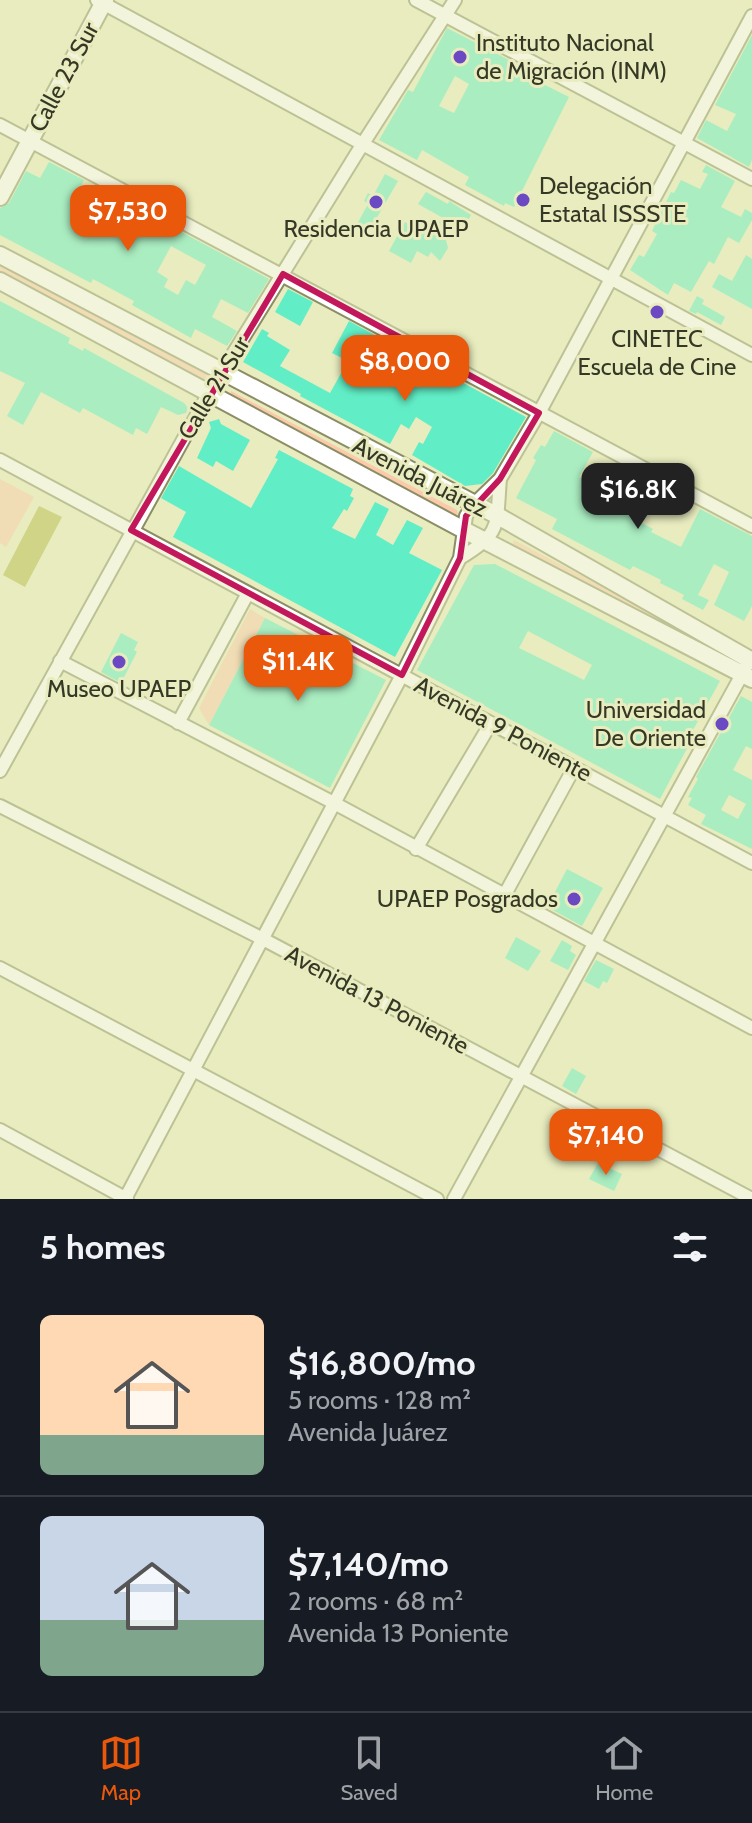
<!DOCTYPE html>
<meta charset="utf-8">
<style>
:root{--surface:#171b24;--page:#242831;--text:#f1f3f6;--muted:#9ea1a6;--line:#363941;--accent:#ea580c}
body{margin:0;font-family:Cabin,sans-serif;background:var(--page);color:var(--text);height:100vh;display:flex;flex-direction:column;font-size:30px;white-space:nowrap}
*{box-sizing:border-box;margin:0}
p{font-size:26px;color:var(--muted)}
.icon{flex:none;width:44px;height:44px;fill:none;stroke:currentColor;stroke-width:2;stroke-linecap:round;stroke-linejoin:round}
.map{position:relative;height:1199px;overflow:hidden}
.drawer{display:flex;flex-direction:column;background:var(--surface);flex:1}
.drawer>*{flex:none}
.price{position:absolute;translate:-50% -68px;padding:0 18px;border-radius:16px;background:var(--accent);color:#fff;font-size:26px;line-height:52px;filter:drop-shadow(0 2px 4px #0008)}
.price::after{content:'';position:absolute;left:50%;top:48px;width:24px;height:18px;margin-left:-12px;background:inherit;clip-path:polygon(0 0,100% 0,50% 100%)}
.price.on{background:#222;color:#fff}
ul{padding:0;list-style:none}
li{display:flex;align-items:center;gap:24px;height:200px;padding:0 40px}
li+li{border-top:2px solid var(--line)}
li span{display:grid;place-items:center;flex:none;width:224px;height:160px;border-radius:12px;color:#555}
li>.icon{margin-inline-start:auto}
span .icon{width:96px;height:96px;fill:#fffc;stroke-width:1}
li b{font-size:34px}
h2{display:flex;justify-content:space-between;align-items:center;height:96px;padding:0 40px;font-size:34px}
.menu{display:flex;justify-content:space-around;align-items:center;height:112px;border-top:2px solid var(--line);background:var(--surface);font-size:22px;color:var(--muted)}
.menu a{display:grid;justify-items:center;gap:4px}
.menu .on{color:var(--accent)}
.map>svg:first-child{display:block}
</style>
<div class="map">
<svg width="752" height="1199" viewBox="0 0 752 1199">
<rect width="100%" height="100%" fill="#e8ecbe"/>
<!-- green -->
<path fill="#fdc9ab" d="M 0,264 L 206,374 L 207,378 L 202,380 L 0,272 Z
M 231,391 L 457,510 L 458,514 L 453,516 L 230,397 Z
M 0,479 L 34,497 L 6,547 L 0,543 Z
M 514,540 L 739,659 L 740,663 L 737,666 L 512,546 Z
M 250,609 L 265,618 L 209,725 L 199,708 Z"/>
<!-- water -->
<path fill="#b1b645" d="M 39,506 L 62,517 L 25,587 L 3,575 Z"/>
<!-- building -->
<path fill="#61eec6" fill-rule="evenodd" d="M 447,28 L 542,77 L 539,82 L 569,97 L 514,207 L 505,203 L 504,206 L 465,185 L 469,177 L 422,150 L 417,160 L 379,140 L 408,90 L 413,92 ZM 455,76 L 469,84 L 454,113 L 439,106 Z
M 752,35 L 752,160 L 749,167 L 697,138 L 706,120 L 727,131 L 736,114 L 715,105 Z
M 49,162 L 84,180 L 81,186 L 99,196 L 101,193 L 105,195 L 107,192 L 269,279 L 248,313 L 221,299 L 212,317 L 237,331 L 227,346 L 195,329 L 191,338 L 132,305 L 134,301 L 93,279 L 91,283 L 0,235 L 0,208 L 9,203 L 26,171 L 40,178 ZM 171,246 L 206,265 L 195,285 L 186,280 L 178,295 L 164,287 L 168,279 L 157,272 Z
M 706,165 L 735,181 L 721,207 L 741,217 L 745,209 L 752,213 L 752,220 L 739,243 L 728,237 L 714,264 L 709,261 L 691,292 L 674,283 L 668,295 L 630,270 L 639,255 L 644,257 L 657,234 L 652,231 L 671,192 L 674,193 L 681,180 L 700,189 L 708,174 L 702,172 Z
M 385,174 L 398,181 L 368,233 L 356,226 L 368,204 L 364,201 L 368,193 L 373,196 Z
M 426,192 L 448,204 L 449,201 L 471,215 L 459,236 L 443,228 L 448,248 L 440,261 L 431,252 L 428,257 L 417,251 L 411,263 L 389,251 L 405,222 L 418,230 L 445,219 L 418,204 Z
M 746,255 L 752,259 L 752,309 L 712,287 L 719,274 L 732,281 Z
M 288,289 L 313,302 L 300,326 L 275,312 Z
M 697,296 L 704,300 L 702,304 L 725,317 L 721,325 L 697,312 L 696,314 L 689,311 Z
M 0,301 L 70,338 L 68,343 L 83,351 L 84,348 L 184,403 L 188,408 L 186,413 L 178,415 L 161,407 L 147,434 L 136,428 L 133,435 L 83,408 L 80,413 L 41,392 L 23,425 L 7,416 L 25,383 L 0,371 Z
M 349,321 L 526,417 L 493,473 L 482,484 L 465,486 L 412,455 L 419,442 L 423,444 L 432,427 L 416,417 L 409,429 L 401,424 L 390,444 L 300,396 L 301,394 L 243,362 L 262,329 L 269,333 L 267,336 L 290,350 L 280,366 L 330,393 L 348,361 L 332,353 Z
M 219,419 L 221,424 L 250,440 L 233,471 L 216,461 L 213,467 L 197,458 L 211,428 L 209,422 Z
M 554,431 L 593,452 L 579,477 L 632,505 L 627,515 L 653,529 L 651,532 L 681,547 L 700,509 L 752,536 L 752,606 L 744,621 L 714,605 L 729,572 L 714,564 L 698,595 L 709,600 L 703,610 L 682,599 L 684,595 L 660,583 L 661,580 L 633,566 L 630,570 L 552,529 L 557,519 L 516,498 L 536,460 L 533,458 L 541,445 L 545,447 Z
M 279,450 L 353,489 L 350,496 L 354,498 L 347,511 L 344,509 L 332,528 L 355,539 L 375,502 L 389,509 L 376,535 L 393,545 L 407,520 L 423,528 L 409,553 L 442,570 L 395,657 L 173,537 L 186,512 L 161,498 L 179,466 L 251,508 L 278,459 L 275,458 Z
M 495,564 L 720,681 L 688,739 L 691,741 L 660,799 L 417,670 L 474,565 ZM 528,631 L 592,665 L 584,680 L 519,648 Z
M 265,618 L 386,680 L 330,788 L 209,725 Z
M 121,633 L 138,642 L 134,650 L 137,652 L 121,683 L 101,672 Z
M 741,696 L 752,702 L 752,749 L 746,746 L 733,770 L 752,780 L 752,849 L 701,824 L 706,815 L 688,805 L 692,798 L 688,797 L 698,779 L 696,777 ZM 729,795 L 746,804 L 738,819 L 721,810 Z
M 567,869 L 603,888 L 582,926 L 547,907 Z
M 516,937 L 541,951 L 528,971 L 505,958 Z
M 562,940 L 572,946 L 570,951 L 576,955 L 568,970 L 550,961 Z
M 596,960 L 614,969 L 607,983 L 603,981 L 599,989 L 584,981 Z
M 572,1068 L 586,1076 L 576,1094 L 562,1086 Z
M 598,1163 L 622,1174 L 614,1191 L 589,1179 Z"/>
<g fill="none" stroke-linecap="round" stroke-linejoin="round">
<defs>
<path id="minor" d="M 97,0 L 752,355
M 416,0 L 752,179
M 0,125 L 752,526
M 0,460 L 752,863
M 460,558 C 503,533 496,524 500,479
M 60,661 L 334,803 L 752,1028
M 178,723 L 248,593
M 0,771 L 209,393 L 362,145 L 455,0
M 0,806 L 261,938 L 752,1199
M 416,849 L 491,723
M 504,896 L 574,768
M 0,968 L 437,1199
M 0,1130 L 127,1199
M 125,1199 L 402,675 L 456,566 L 460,558 L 466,516 L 473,505 L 500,479 L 539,413 L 752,16
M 454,1199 L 745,669"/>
<path id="secondary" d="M 0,197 L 105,0
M 0,255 L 498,516 L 752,661
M 0,281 L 462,529 L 752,679"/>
</defs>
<!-- minor casing -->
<use href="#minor" stroke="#8b8e64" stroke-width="16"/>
<!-- secondary casing -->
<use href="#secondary" stroke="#8b8e64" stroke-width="20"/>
<!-- minor -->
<use href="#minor" stroke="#fff" stroke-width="12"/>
<!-- secondary -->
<use href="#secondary" stroke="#fff" stroke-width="16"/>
</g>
<!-- marked area -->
<path d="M0 0H752V1199H0ZM 283,274 L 539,413 L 500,479 L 466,516 L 460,558 L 402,675 L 131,530 Z" fill="#e8ecbe" fill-opacity=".55" fill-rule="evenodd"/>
<path fill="none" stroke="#c2185b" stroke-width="6" stroke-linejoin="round" d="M 283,274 L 539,413 L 500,479 L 466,516 L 460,558 L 402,675 L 131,530 Z"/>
<!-- markers -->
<g fill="#6a49c2" stroke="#e8ecbe" stroke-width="3">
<circle cx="460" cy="57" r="8"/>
<circle cx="523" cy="200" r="8"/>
<circle cx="376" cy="202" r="8"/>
<circle cx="657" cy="312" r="8"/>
<circle cx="119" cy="662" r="8"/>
<circle cx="722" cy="724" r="8"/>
<circle cx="574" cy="899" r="8"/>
</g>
<g text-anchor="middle" stroke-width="6" stroke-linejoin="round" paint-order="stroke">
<!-- poi labels -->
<g font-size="24" fill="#363826" stroke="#e8ecbe">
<text x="476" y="51" text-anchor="start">Instituto Nacional<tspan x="476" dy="28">de Migración (INM)</tspan></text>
<text x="539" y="194" text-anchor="start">Delegación<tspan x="539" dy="28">Estatal ISSSTE</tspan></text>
<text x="376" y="237">Residencia UPAEP</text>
<text x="657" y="347">CINETEC<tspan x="657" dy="28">Escuela de Cine</tspan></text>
<text x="119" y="697">Museo UPAEP</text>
<text x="706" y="718" text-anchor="end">Universidad<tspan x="706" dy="28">De Oriente</tspan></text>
<text x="558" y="907" text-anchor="end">UPAEP Posgrados</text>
</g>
<!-- street labels -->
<g font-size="24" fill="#363826" stroke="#e8ecbe">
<text transform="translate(64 77) rotate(-62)" y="8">Calle 23 Sur</text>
<text transform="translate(214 388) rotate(-59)" y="8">Calle 21 Sur</text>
<text transform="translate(420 477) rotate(27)" y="8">Avenida Juárez</text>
<text transform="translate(503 729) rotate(28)" y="8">Avenida 9 Poniente</text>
<text transform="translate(377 1000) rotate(28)" y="8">Avenida 13 Poniente</text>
</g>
</g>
</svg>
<b class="price" style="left:128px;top:253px">$7,530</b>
<b class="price" style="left:405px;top:403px">$8,000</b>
<b class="price on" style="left:638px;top:531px">$16.8K</b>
<b class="price" style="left:298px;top:703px">$11.4K</b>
<b class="price" style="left:606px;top:1177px">$7,140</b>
</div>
<section class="drawer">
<h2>5 homes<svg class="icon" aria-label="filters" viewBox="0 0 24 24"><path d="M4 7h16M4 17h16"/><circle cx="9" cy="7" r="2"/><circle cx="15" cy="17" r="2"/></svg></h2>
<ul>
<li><span style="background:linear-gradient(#ffd9b3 75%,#7fa58c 0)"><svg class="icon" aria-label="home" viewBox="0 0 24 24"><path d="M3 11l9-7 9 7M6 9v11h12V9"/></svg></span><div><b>$16,800/mo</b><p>5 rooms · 128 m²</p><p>Avenida Juárez</p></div></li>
<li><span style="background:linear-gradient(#c9d6e8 65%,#7fa58c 0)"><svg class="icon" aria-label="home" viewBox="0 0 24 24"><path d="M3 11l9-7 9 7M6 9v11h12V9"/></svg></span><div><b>$7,140/mo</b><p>2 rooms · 68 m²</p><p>Avenida 13 Poniente</p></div></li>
</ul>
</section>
<nav class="menu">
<a class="on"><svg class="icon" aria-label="map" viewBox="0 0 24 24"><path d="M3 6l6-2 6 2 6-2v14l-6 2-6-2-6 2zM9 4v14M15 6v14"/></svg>Map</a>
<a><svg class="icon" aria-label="saved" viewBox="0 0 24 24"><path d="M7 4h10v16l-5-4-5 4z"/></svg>Saved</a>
<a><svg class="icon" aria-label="home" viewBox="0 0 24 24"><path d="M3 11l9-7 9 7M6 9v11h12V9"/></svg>Home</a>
</nav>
